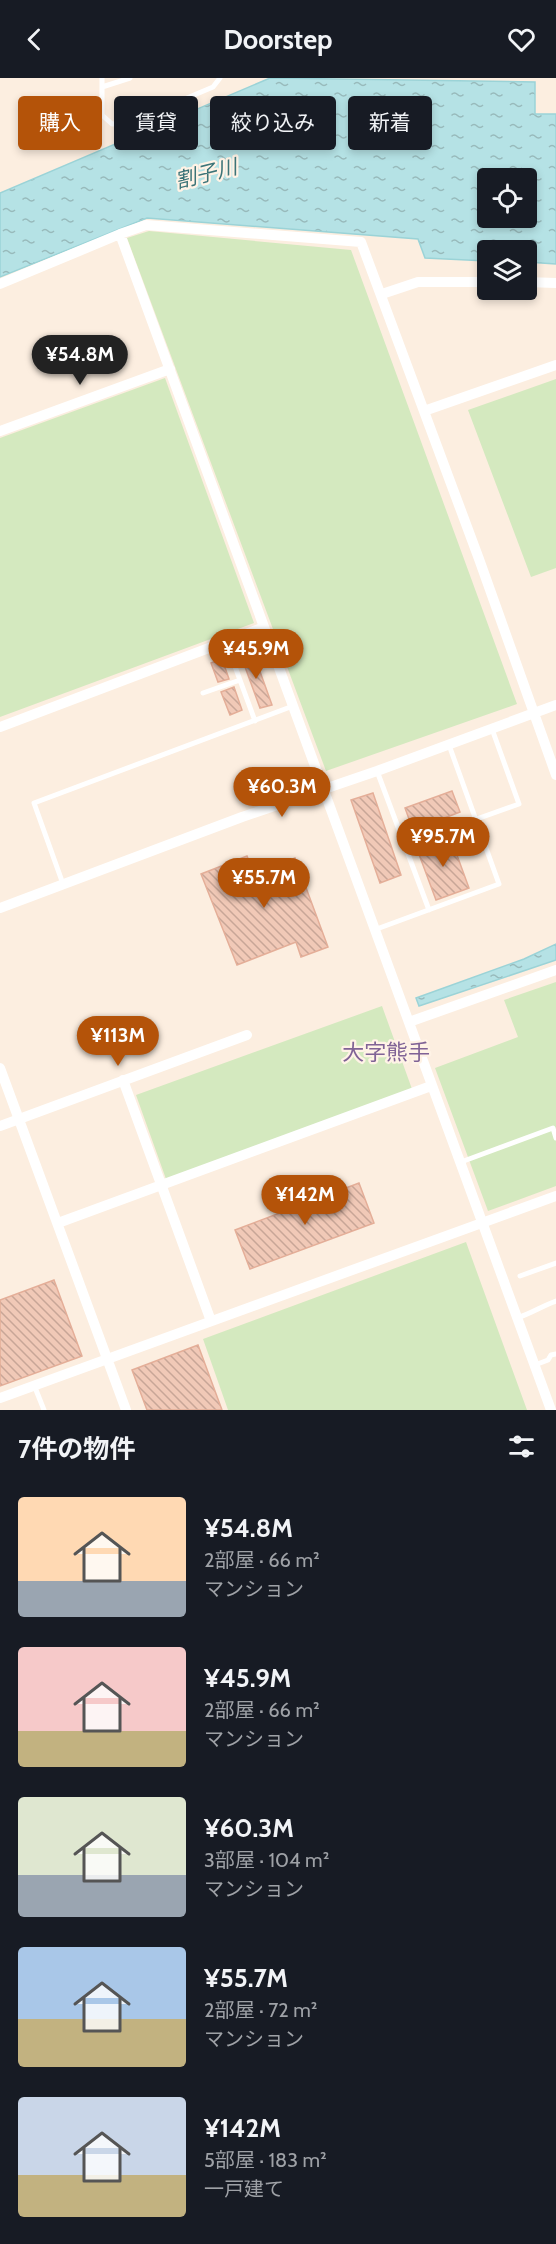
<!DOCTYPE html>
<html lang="ja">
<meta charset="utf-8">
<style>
:root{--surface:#171b24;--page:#242831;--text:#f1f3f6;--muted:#9ea1a6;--accent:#b45309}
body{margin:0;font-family:Cabin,"Noto Sans JP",sans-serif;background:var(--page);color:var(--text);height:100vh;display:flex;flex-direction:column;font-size:22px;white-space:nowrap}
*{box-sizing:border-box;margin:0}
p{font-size:20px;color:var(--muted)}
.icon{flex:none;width:33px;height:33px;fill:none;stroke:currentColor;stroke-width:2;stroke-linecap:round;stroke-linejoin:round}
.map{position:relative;height:1332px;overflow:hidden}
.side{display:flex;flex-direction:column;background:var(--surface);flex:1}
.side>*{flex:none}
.top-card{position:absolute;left:18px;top:18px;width:520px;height:54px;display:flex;gap:12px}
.tools{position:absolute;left:477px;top:90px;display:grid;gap:12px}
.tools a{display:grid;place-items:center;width:60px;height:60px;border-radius:6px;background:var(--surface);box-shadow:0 3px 9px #0003;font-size:30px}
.price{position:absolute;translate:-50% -51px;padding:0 14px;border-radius:21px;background:var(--accent);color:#fff;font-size:20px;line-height:39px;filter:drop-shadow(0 2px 3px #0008)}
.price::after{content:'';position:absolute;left:50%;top:36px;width:18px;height:14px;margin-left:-9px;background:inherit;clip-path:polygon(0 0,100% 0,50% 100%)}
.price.selected{background:#222;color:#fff}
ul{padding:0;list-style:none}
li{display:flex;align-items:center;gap:18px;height:150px;padding:0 18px}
li span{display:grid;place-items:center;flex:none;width:168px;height:120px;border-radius:6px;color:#555}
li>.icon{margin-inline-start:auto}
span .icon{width:72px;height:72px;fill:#fffc;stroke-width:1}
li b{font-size:26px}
h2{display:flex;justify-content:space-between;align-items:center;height:72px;padding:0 18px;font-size:26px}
.pill{padding:0 21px;border-radius:6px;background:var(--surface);box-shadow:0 3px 9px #0003;font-size:21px;line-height:54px}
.pill.selected{background:var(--accent);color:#fff}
header{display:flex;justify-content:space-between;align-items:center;height:78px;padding:0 18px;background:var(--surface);font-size:27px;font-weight:700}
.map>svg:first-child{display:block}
</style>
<header><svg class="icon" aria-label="back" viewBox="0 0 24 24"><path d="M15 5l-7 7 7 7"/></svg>Doorstep<svg class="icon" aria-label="heart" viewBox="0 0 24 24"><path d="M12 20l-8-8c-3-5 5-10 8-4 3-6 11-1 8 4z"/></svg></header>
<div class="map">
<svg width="556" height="1332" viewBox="0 0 556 1332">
<defs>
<pattern id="water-ripples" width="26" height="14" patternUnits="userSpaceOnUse" patternTransform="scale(1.5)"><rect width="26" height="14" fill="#b5e2e5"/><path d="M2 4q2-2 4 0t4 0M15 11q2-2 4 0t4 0" fill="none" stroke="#98babb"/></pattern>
<pattern id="building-back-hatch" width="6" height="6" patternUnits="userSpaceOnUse" patternTransform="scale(1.5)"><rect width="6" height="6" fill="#f1c9b7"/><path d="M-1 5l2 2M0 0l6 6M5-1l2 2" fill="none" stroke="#c8a697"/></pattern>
</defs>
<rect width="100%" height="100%" fill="#fceee0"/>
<!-- grass -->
<path fill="#d4e9bf" d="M 149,153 L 351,172 L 517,626 L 326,693 L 127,160 Z
M 165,300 L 254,545 L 0,639 L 0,360 Z
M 556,301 L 556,490 L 531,499 L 468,332 Z
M 556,904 L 556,1108 L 488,1133 L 435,990 L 518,959 L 504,922 Z
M 382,928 L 412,1011 L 166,1101 L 136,1017 Z
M 466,1164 L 527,1332 L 228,1332 L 203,1261 Z"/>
<!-- water -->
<path fill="url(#water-ripples)" stroke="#9bd3d7" stroke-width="1.5" fill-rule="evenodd" d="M 270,0 L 535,4 L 535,36 L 556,36 L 556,186 L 527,184 L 526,172 L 488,172 L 487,183 L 425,180 L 418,161 L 147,140 L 0,199 L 0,115 ZM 488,100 L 526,100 L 526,140 L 488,140 Z
M 556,866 L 556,882 L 419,928 L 416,920 L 524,881 Z"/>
<!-- building -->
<path fill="url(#building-back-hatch)" stroke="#e4ae98" stroke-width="1.5" d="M 253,574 L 272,627 L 260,630 L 241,578 Z
M 222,581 L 229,601 L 218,604 L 211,585 Z
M 234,609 L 242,632 L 230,637 L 221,614 Z
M 452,713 L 460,734 L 413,752 L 405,730 Z
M 373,715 L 401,797 L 380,805 L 351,722 Z
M 450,758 L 469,810 L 436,822 L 417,771 Z
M 247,778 L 254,796 L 295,780 L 328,869 L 301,879 L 296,864 L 237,887 L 201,796 Z
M 359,1105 L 374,1145 L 250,1191 L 235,1152 Z
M 54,1202 L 82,1278 L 0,1308 L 0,1222 Z
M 198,1267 L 222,1332 L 147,1332 L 132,1292 Z"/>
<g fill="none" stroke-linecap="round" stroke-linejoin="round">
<!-- lane -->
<path stroke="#fff" stroke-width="5" d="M 102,0 L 102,37 L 112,46 L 128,45 L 213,9 L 220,0
M 102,9 L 130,0
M 38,50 L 102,26
M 226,564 L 255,643
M 203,615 L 240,602
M 377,693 L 429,832
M 404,767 L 519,726 L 492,651
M 63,806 L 34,725 L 293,628
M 374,852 L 499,806 L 449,667
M 461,1084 L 553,1050 L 556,1060
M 520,1198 L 556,1185
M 517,1240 C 532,1235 542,1228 556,1223
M 535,1287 L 548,1282 L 551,1277 L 556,1276
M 34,1307 L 44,1332"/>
<!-- street -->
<path stroke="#fff" stroke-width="10" d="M 120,156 L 551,1332
M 526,204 L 556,205
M 0,206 L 120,156 L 146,147 L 361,164 L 479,481 L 556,697
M 382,216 L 418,204 L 488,204
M 424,333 L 556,287
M 0,353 L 170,291
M 0,649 L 264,549
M 0,830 L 242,739 L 377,693 L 556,627
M 409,944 L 556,892
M 0,990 L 126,1332
M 123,1002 L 211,1243
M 0,1048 L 247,957
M 58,1145 L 431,1008
M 0,1320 L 556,1118"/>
</g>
<g text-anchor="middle" stroke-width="4.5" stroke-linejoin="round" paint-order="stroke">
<!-- water labels -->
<g font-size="21" font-style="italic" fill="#3c7478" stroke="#fff3e6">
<text transform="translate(206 96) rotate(-14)" y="7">割子川</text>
</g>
<!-- quarter labels -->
<g font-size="22" fill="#806396" stroke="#fff3e6">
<text x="386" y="982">大字熊手</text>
</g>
</g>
</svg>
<div class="tools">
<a><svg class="icon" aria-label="locate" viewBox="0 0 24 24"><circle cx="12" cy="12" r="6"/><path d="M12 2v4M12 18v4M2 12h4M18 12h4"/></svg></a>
<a><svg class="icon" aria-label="layers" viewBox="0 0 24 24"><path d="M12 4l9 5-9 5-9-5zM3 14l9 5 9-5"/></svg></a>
</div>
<b class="price selected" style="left:80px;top:308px">¥54.8M</b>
<b class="price" style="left:256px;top:602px">¥45.9M</b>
<b class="price" style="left:282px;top:740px">¥60.3M</b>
<b class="price" style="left:443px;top:790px">¥95.7M</b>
<b class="price" style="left:264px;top:831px">¥55.7M</b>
<b class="price" style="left:118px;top:989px">¥113M</b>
<b class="price" style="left:305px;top:1148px">¥142M</b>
<div class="top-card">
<a class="pill selected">購入</a>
<a class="pill">賃貸</a>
<a class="pill">絞り込み</a>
<a class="pill">新着</a>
</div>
</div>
<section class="side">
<h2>7件の物件<svg class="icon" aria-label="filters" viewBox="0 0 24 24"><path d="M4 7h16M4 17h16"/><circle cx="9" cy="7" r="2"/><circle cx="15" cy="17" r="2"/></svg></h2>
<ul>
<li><span style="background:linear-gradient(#ffd9b3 70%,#9aa5b1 0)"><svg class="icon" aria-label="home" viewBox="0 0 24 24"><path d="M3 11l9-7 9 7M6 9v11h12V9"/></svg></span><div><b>¥54.8M</b><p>2部屋 · 66 m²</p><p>マンション</p></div></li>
<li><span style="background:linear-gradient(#f6c9c9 70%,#c2b280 0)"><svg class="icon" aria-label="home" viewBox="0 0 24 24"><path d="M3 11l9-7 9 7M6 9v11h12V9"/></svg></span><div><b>¥45.9M</b><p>2部屋 · 66 m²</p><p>マンション</p></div></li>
<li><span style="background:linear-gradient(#dfe7d0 65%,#9aa5b1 0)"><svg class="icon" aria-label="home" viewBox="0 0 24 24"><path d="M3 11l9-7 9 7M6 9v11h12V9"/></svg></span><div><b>¥60.3M</b><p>3部屋 · 104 m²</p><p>マンション</p></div></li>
<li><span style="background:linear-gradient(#a9c7e8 60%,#c2b280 0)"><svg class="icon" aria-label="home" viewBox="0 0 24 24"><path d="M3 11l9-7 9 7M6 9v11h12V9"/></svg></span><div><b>¥55.7M</b><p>2部屋 · 72 m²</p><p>マンション</p></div></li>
<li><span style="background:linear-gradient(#c9d6e8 65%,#c2b280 0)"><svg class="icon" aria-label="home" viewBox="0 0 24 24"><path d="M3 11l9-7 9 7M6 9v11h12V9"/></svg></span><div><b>¥142M</b><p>5部屋 · 183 m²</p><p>一戸建て</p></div></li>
</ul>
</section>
